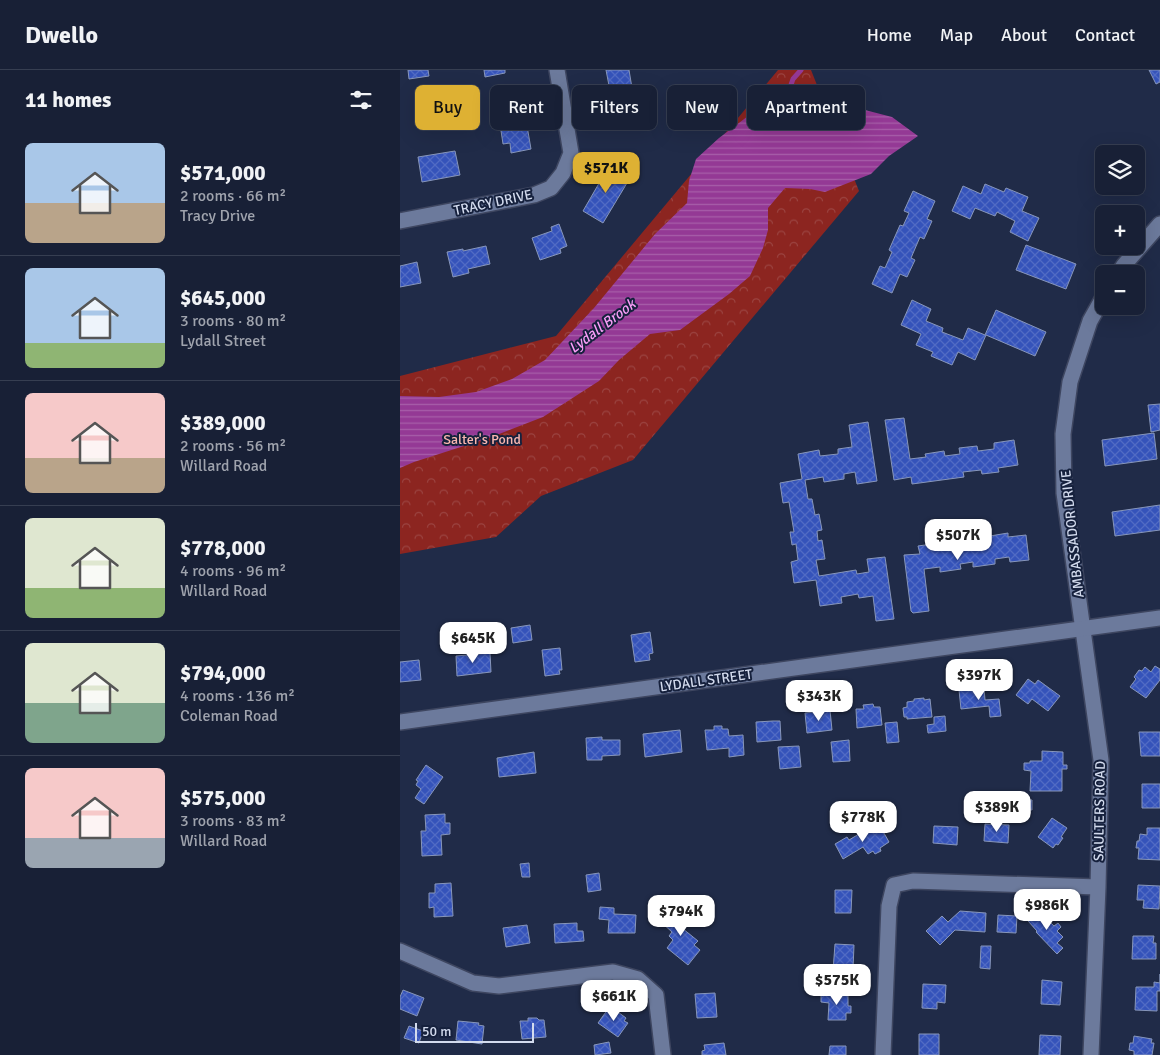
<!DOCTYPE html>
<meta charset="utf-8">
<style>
:root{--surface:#182036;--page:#252d42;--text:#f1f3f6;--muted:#9fa3ad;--line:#363e51;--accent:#deb133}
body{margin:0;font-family:Signika,sans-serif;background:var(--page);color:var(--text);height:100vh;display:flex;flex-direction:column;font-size:19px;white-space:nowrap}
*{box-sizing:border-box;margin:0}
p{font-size:16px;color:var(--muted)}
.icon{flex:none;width:28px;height:28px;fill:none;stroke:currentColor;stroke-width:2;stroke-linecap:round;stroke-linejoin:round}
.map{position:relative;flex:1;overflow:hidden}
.sheet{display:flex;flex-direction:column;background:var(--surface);width:400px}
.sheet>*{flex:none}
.guide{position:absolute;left:15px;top:15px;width:475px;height:45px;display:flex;gap:10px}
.controls{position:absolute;left:695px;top:75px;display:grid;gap:10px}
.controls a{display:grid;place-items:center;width:50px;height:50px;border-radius:8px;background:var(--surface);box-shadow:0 5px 20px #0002,0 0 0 1px var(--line);font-size:25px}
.scale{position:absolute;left:15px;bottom:12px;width:119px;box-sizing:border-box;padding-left:5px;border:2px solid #d3dbee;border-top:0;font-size:14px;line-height:18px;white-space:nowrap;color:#d3dbee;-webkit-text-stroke:4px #16213d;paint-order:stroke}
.price{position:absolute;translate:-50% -42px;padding:0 11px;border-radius:10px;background:#fff;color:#222;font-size:16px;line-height:32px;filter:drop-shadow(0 1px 2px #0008)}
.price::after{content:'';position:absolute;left:50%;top:30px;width:15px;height:11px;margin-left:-8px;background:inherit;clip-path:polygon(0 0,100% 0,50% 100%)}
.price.active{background:var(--accent);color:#111}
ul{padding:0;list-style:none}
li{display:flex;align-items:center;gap:15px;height:125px;padding:0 25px}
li+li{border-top:1px solid var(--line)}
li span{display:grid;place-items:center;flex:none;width:140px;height:100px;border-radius:8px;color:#555}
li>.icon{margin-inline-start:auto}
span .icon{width:60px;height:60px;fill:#fffc;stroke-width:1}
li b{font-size:21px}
h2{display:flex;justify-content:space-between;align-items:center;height:60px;padding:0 25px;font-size:21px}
.tag{padding:0 18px;border-radius:8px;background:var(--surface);box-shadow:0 5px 20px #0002,0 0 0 1px var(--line);font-size:18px;line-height:45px}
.tag.active{background:var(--accent);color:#111}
header{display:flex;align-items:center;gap:30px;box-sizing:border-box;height:70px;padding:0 25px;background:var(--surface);border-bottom:1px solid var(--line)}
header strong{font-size:24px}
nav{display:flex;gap:28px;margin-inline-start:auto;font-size:18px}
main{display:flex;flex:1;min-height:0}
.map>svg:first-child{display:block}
</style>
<header>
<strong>Dwello</strong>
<nav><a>Home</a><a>Map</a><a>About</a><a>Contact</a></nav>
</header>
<main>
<section class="sheet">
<h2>11 homes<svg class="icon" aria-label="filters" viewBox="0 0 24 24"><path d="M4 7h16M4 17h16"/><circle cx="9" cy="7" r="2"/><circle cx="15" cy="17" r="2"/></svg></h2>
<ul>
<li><span style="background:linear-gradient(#a9c7e8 60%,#b9a48a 0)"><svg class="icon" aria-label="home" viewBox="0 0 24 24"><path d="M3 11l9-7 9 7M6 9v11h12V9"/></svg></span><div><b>$571,000</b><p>2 rooms · 66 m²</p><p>Tracy Drive</p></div></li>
<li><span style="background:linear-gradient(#a9c7e8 75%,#8fb573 0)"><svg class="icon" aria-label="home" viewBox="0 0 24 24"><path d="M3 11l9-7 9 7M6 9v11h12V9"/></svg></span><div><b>$645,000</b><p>3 rooms · 80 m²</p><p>Lydall Street</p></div></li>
<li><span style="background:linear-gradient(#f6c9c9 65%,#b9a48a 0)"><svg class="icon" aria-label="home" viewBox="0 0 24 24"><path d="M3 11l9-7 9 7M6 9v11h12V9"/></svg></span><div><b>$389,000</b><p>2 rooms · 56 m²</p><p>Willard Road</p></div></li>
<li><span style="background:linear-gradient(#dfe7d0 70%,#8fb573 0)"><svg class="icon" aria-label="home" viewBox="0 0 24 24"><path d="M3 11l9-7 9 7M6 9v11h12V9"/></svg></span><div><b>$778,000</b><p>4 rooms · 96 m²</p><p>Willard Road</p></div></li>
<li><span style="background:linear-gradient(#dfe7d0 60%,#7fa58c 0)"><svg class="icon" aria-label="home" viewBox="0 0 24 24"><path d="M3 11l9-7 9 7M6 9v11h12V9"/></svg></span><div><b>$794,000</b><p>4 rooms · 136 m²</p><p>Coleman Road</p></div></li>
<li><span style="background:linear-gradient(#f6c9c9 70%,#9aa5b1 0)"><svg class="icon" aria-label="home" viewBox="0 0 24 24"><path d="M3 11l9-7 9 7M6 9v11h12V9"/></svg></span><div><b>$575,000</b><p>3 rooms · 83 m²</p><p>Willard Road</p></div></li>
</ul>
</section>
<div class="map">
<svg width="760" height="985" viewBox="0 0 760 985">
<defs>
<pattern id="park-crowns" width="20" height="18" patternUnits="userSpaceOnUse" patternTransform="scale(1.25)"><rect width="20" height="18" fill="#8c2520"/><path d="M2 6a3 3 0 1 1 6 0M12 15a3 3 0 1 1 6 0" fill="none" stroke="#9b4441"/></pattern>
<pattern id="water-rules" width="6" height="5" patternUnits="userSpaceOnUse" patternTransform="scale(1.25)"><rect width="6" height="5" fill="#943995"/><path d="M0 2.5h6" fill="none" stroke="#a75ea9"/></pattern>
<pattern id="building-cross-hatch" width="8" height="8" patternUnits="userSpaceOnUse" patternTransform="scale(1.25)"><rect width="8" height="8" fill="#3553ba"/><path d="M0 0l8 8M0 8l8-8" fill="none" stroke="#516bc4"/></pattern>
</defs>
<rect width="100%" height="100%" fill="#202b48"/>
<!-- park -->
<path fill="url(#park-crowns)" d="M 378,0 L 411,0 L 459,121 L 233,390 L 141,426 L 96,467 L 0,484 L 0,306 L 156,266 Z"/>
<!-- water -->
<path fill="url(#water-rules)" d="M 386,31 L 434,32 L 492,47 L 518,66 L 489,86 L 471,104 L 425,122 L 410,119 L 385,118 L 368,138 L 368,160 L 363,178 L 350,206 L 329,224 L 280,260 L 250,264 L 219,290 L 199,311 L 143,347 L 89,368 L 14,392 L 0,398 L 0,326 L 39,327 L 76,322 L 112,309 L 145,290 L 194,238 L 255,164 L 287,133 L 289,111 L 296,89 L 319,68 L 364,34 Z"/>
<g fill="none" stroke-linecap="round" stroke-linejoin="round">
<!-- stream -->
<path stroke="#943995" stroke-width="5" d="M 384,35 L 393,9 L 401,0"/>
</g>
<!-- building -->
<path fill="url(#building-cross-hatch)" stroke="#8796ba" d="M 8,0 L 28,0 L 29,6 L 9,9 Z
M 84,0 L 105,0 L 105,3 L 85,7 Z
M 206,0 L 229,0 L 234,30 L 237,32 L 240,49 L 208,54 L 203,28 L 211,26 Z
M 749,0 L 760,0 L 760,12 L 756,14 Z
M 130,33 L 132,49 L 126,50 L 131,79 L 111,83 L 110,73 L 103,74 L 100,54 L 107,53 L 106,45 L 112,44 L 111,36 Z
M 55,81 L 60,105 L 22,112 L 18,87 Z
M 209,96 L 230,108 L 203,153 L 183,141 Z
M 585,114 L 604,122 L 606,118 L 628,127 L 622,141 L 639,148 L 628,171 L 610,162 L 615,151 L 597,142 L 595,146 L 575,138 L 570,149 L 552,141 L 563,116 L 581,124 Z
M 513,121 L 535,131 L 527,149 L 532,151 L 524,169 L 520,167 L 511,188 L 515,190 L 507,207 L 500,204 L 492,223 L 472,214 L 480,196 L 485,198 L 492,182 L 489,180 L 500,155 L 503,156 L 509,143 L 504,141 Z
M 159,154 L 167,176 L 160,179 L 161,183 L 140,190 L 132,168 L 152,161 L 151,157 Z
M 626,175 L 676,194 L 666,219 L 616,200 Z
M 86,176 L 90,194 L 68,199 L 69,203 L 53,207 L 47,182 L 63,179 L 63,181 Z
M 17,192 L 21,213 L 0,217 L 0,196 Z
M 512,230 L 531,239 L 526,251 L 543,258 L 542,262 L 563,270 L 568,258 L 585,265 L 596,240 L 646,262 L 635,286 L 586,265 L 575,290 L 558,282 L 552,295 L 531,286 L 533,282 L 516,275 L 521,264 L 501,255 Z
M 760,334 L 760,360 L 751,362 L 748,335 Z
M 504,348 L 510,389 L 526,387 L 525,384 L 544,381 L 545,386 L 560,384 L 559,378 L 577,376 L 578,381 L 594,379 L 594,373 L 614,370 L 618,395 L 598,398 L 599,402 L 582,404 L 581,400 L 563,402 L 564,407 L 512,414 L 511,407 L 494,410 L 485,350 Z
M 468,352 L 477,411 L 457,414 L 455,402 L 444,404 L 444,409 L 424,412 L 423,407 L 405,410 L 408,429 L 412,429 L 415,445 L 419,444 L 422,460 L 417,461 L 418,471 L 422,470 L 425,489 L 416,490 L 419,506 L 456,500 L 457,504 L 469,502 L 467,489 L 485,487 L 494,549 L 476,551 L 473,526 L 459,528 L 458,524 L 441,527 L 442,533 L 420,536 L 416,510 L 394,513 L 391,492 L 398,490 L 396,474 L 392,475 L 390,462 L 394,462 L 389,432 L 383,433 L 380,413 L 402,409 L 398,384 L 419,380 L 420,386 L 438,384 L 438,379 L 452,377 L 449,355 Z
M 754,363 L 757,389 L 705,396 L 702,370 Z
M 760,435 L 760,460 L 715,466 L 712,442 Z
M 608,463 L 608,467 L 626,465 L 629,490 L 610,492 L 609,487 L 595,489 L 595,494 L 573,497 L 573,492 L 560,494 L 561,499 L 540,502 L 540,497 L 524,499 L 529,541 L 513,543 L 511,541 L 504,485 L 520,484 L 518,476 L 539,473 L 539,476 L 554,474 L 553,470 L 573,468 L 573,471 L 590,469 L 590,466 Z
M 130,555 L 132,570 L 113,573 L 111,558 Z
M 250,562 L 253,583 L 249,584 L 250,590 L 235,592 L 231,565 Z
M 160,578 L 162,600 L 159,600 L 160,604 L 145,606 L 142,580 Z
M 90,583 L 91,602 L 57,606 L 56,586 Z
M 19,590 L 21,610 L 0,612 L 0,592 Z
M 755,596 L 760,599 L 760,610 L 746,628 L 730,617 L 736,609 L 734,607 L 739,600 L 742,601 L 745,597 L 751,602 Z
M 628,609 L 635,614 L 638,610 L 660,626 L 648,641 L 632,629 L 628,634 L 616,625 Z
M 584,618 L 585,630 L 599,629 L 601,646 L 590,647 L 589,636 L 561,639 L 559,620 Z
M 524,628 L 524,630 L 530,629 L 532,647 L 507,649 L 507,647 L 504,647 L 503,638 L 507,637 L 507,632 L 514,631 L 514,629 Z
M 473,634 L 474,637 L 480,637 L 482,655 L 457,658 L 456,639 L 464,639 L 463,635 Z
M 430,640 L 432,660 L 407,663 L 405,643 Z
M 545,646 L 546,661 L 528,663 L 527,655 L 534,654 L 534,647 Z
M 373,651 L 380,651 L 381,670 L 357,672 L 356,652 Z
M 497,652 L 499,672 L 487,673 L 485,653 Z
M 314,656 L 322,656 L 322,659 L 328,659 L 329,666 L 343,665 L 344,685 L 329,687 L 329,678 L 307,680 L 305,660 L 314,660 Z
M 280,660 L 282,682 L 245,687 L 243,664 Z
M 739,662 L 760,662 L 760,686 L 741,686 Z
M 202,667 L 202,670 L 220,670 L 220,685 L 202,686 L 202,690 L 187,690 L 186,668 Z
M 449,670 L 450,691 L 433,692 L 431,672 Z
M 399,676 L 401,697 L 380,699 L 378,677 Z
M 642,681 L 663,682 L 663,695 L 667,695 L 667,699 L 662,699 L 662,721 L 630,721 L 631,701 L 624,700 L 624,693 L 630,693 L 630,691 L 642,691 Z
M 134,682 L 136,703 L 99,707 L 97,688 Z
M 26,695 L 43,707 L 24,734 L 15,728 L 21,719 L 16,715 L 18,711 L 16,710 Z
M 742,714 L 760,714 L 760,738 L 742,738 Z
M 622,729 L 632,730 L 632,740 L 621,739 Z
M 567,730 L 584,730 L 584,747 L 567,747 Z
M 45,744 L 45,753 L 50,753 L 50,764 L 41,765 L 42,785 L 22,786 L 21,761 L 26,761 L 25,745 Z
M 652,748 L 667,758 L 661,767 L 663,768 L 658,775 L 656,774 L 653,778 L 638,767 Z
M 585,754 L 609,755 L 608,773 L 584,771 Z
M 480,756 L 489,772 L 480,778 L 481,781 L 475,784 L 473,781 L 468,784 L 463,777 L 443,789 L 435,774 L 447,767 L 449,770 L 459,764 L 461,767 Z
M 534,756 L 558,757 L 557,775 L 533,773 Z
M 747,758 L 760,758 L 760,790 L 738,789 L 739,778 L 736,778 L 737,771 L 739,771 L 740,764 L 747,765 Z
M 129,793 L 130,807 L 122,807 L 120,794 Z
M 199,803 L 201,820 L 188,822 L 186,805 Z
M 51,813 L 53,846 L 34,847 L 34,837 L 29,838 L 29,823 L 35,823 L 35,814 Z
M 738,815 L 760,816 L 759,839 L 743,838 L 744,830 L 737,830 Z
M 435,820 L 452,820 L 451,843 L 435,843 Z
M 200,837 L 214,838 L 214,844 L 236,845 L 235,863 L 208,863 L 209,850 L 199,849 Z
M 274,838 L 288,850 L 282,858 L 298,871 L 294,875 L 300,880 L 288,895 L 267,878 L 273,870 L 269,866 L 272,862 L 261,852 Z
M 560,841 L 586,843 L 585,862 L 555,860 L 540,875 L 526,861 L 542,846 L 548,852 Z
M 639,841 L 654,856 L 658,853 L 661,857 L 657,861 L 663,867 L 657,873 L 663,878 L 657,884 L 636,862 L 637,861 L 628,851 Z
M 598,845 L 617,846 L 616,863 L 597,862 Z
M 177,853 L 177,861 L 183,861 L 184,871 L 155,873 L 154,854 Z
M 127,855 L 130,873 L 106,877 L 103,858 Z
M 733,866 L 754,866 L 753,873 L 756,873 L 756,889 L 732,889 Z
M 435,874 L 454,875 L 453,899 L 443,899 L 442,902 L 433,901 Z
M 581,876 L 591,876 L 590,899 L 580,898 Z
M 760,904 L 760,921 L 757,921 L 757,941 L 735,940 L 736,917 L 754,917 L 754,912 L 760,913 Z
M 642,910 L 662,912 L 660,935 L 641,934 Z
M 523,914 L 546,915 L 545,933 L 537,932 L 537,939 L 522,938 Z
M 3,920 L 24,928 L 17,946 L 0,939 L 0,927 Z
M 315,923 L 317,947 L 297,948 L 295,924 Z
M 421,924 L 448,925 L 448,936 L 451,936 L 451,943 L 446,943 L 446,950 L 428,950 L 429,933 L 421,932 Z
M 208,939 L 216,944 L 218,942 L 226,948 L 224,951 L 228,953 L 218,967 L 198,953 Z
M 128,948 L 137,948 L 139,950 L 144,950 L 146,967 L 122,969 L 120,951 L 128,951 Z
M 58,951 L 79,953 L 78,955 L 84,956 L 82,974 L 56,970 Z
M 9,956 L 23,961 L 19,973 L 4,968 Z
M 519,964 L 539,964 L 539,985 L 519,985 Z
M 640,965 L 661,966 L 660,985 L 639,985 Z
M 734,966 L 752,969 L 751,973 L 754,973 L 752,985 L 734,985 L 734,981 L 729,980 L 730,973 L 733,973 Z
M 209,972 L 211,983 L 195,985 L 194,975 Z
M 324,973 L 326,985 L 302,985 L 302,981 L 305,980 L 304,975 Z
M 430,976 L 446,976 L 446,985 L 429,985 Z"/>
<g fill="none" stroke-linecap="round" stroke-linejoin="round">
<defs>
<path id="street" d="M 0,151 L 134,125 L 151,118 L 163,103 L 171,83 L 157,0
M 718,204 L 724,195 L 760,154
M 0,881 L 73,913 L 99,916 L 213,902 L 238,909 L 256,925 L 263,985
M 483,985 L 489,836 L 494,815 L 513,811 L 698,817
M 691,985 L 698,817 L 701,690 L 664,423 L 663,364 L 670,312 L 690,251 L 704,226"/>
<path id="secondary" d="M 0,652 L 760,548"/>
</defs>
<!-- street casing -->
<use href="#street" stroke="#3e4660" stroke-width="18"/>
<!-- secondary casing -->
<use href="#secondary" stroke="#3e4660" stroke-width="18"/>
<!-- street -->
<use href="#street" stroke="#6c7a9c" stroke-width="15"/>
<!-- secondary -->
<use href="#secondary" stroke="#6c7a9c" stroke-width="15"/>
</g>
<g text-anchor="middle" stroke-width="4" stroke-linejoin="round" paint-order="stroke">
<!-- street labels -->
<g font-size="14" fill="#d3dbee" stroke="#16213d">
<text transform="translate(93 132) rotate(-12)" y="5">TRACY DRIVE</text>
<text transform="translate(672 464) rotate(-96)" y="5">AMBASSADOR DRIVE</text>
<text transform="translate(306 610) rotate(-8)" y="5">LYDALL STREET</text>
<text transform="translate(699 741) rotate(-89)" y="5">SAULTERS ROAD</text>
</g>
<!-- park labels -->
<g font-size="14" fill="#fab7af" stroke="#16213d">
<text x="82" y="374">Salter's Pond</text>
</g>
<!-- water labels -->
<g font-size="15" font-style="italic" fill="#f99ef8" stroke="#16213d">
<text transform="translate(202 256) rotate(-37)" y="5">Lydall Brook</text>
</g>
</g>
</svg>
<div class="controls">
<a><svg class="icon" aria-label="layers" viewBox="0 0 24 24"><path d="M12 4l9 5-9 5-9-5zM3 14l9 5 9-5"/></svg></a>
<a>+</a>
<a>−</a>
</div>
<div class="scale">50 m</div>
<b class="price active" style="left:206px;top:124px">$571K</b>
<b class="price" style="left:558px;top:491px">$507K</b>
<b class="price" style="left:73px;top:594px">$645K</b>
<b class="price" style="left:579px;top:631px">$397K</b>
<b class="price" style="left:419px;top:652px">$343K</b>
<b class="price" style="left:597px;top:763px">$389K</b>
<b class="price" style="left:463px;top:773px">$778K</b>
<b class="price" style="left:647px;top:861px">$986K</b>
<b class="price" style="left:281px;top:867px">$794K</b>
<b class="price" style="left:437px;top:936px">$575K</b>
<b class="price" style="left:214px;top:952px">$661K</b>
<div class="guide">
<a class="tag active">Buy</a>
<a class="tag">Rent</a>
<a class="tag">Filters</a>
<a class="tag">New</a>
<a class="tag">Apartment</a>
</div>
</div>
</main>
